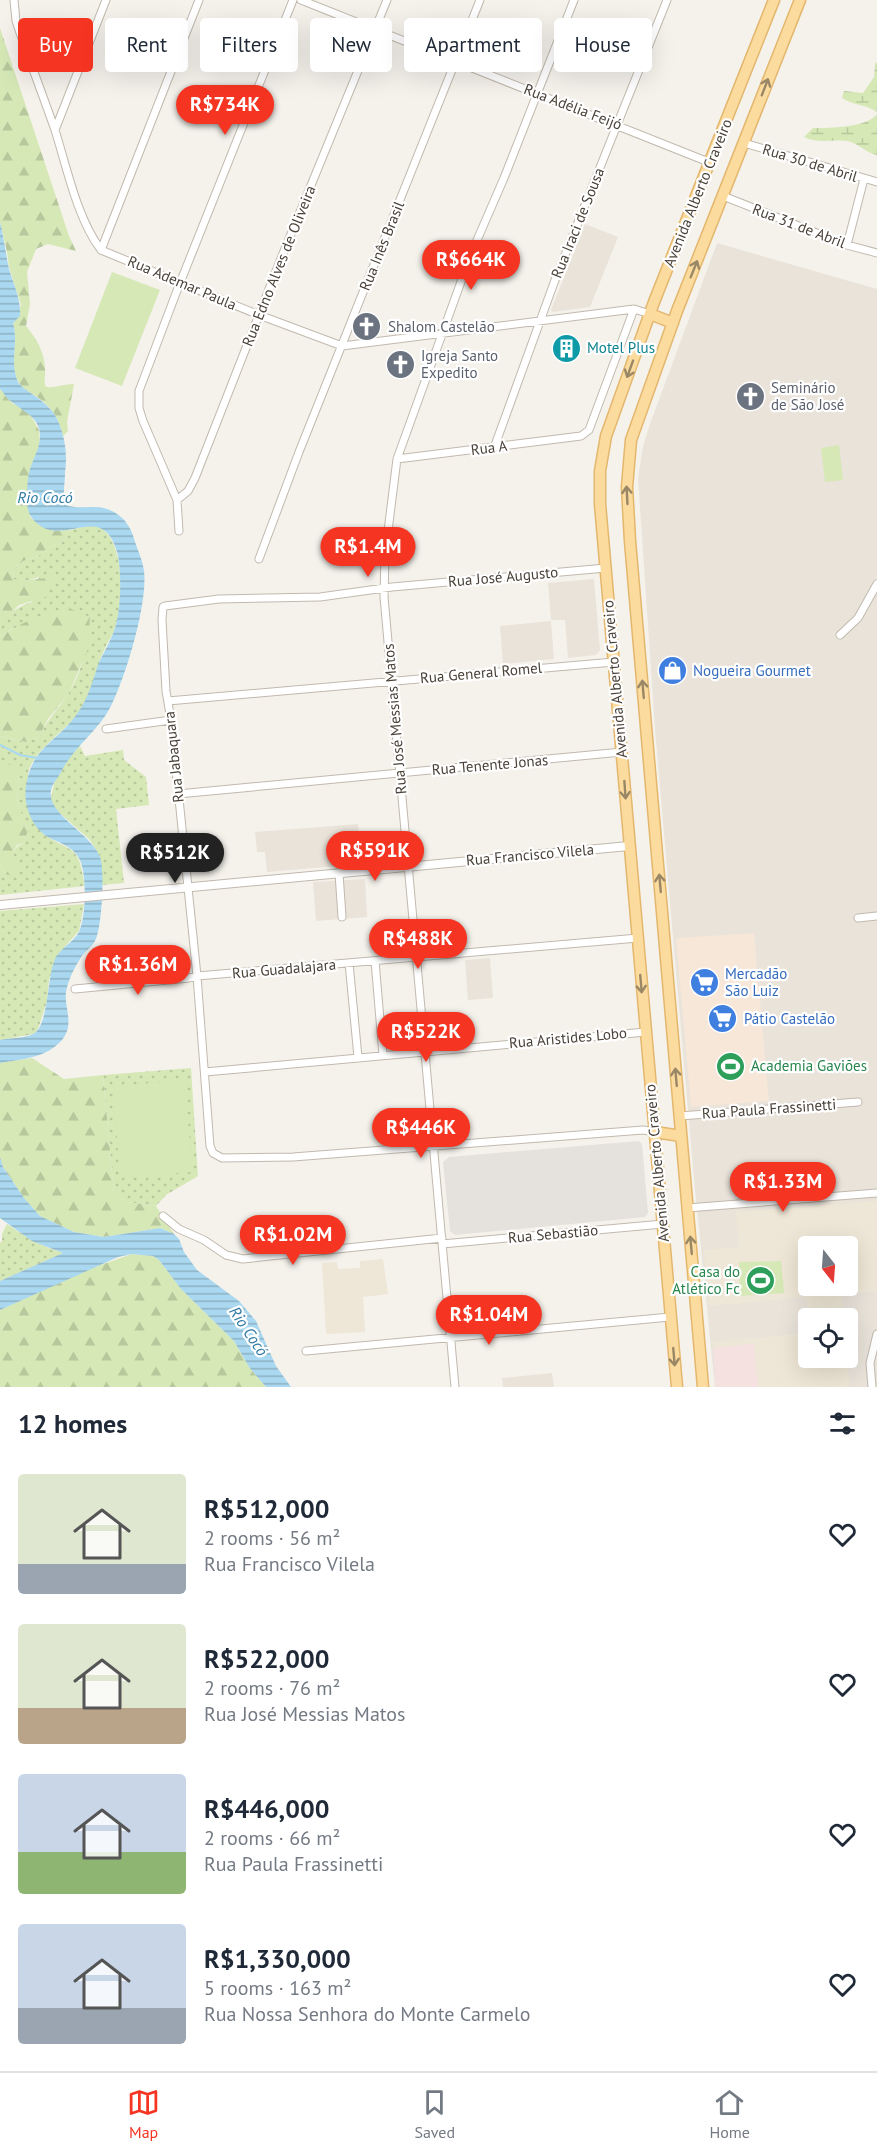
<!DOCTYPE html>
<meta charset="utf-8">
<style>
:root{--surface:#fff;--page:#f6f6f7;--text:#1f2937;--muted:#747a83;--line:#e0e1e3;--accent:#f63422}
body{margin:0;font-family:"PT Sans",sans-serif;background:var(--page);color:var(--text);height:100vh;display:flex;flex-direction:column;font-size:22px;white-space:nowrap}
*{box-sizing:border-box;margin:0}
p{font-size:20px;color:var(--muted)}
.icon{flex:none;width:33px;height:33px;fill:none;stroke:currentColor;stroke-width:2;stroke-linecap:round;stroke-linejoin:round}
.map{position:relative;height:1387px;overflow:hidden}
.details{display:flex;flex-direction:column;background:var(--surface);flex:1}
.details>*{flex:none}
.top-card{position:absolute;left:18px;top:18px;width:842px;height:54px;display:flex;gap:12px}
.needle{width:39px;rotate:163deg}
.fabs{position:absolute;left:798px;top:1236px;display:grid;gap:12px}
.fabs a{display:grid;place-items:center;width:60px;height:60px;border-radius:6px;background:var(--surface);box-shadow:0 6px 24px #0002;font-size:30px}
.price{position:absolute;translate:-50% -51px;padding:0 14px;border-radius:21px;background:var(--accent);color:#fff;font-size:20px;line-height:39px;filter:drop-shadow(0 2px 3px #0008)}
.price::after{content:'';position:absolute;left:50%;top:36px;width:18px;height:14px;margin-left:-9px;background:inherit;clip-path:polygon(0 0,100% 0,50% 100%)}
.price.active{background:#222;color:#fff}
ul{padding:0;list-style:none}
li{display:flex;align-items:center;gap:18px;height:150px;padding:0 18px}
li span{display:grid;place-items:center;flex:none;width:168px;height:120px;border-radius:6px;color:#555}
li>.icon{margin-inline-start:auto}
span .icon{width:72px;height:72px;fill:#fffc;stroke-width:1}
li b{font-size:26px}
h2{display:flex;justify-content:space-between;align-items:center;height:72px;padding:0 18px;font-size:26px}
.pill{padding:0 21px;border-radius:6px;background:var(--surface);box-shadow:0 6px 24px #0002;font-size:21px;line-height:54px}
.pill.active{background:var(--accent);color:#fff}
.dock{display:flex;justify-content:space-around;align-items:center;height:84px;border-top:2px solid var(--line);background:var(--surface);font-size:16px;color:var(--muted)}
.dock a{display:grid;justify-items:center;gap:3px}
.dock .active{color:var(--accent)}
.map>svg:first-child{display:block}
</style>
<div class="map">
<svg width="877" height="1387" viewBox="0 0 877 1387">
<defs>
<pattern id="grass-dots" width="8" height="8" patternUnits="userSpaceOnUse" patternTransform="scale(1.5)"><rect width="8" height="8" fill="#d5e8b6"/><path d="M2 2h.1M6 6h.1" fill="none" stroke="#b8c89d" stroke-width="1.8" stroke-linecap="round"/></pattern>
<pattern id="forest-firs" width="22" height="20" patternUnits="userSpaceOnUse" patternTransform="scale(1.5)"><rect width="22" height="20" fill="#d5e8b6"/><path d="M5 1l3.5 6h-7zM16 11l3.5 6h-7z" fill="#b8c89d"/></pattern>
<pattern id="wetland-marsh" width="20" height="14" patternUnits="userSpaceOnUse" patternTransform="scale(1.5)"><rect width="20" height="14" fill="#d5e8b6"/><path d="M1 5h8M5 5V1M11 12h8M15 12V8" fill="none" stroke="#b8c89d"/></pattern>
<pattern id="water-rules" width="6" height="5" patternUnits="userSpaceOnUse" patternTransform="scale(1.5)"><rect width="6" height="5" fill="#aad8f0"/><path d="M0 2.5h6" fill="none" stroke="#8cb1c3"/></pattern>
</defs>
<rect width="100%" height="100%" fill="#f5f2ec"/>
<!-- residential -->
<path fill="#e9e3da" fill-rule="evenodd" d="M 585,224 L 618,237 L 590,307 L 553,312 L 551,310 Z
M 717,243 L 877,289 L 877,1387 L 715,1387 L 694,1179 L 655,729 L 638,478 L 643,446 L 650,424 ZM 808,1246 L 848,1246 L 848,1286 L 808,1286 ZM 808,1318 L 848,1318 L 848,1358 L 808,1358 Z
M 594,579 L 600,650 L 596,655 L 568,658 L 565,620 L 551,620 L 548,583 Z
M 551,621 L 554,659 L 503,664 L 500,626 Z
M 358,824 L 361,864 L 267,872 L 265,852 L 257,852 L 255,832 Z
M 365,879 L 367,917 L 316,921 L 313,882 Z
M 490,958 L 493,998 L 468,1000 L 465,960 Z
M 552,1373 L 554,1387 L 503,1387 L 502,1378 Z"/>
<!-- commercial -->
<path fill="#f6e7d8" d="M 754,933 L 769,1101 L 691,1107 L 676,938 Z"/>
<!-- industrial -->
<path fill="#e5e1dd" d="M 639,1141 L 642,1144 L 648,1213 L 645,1217 L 455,1235 L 450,1231 L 443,1162 L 449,1157 Z"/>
<!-- education -->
<path fill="#eee6d6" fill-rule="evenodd" d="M 877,1201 L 877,1291 L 842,1294 L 844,1318 L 808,1318 L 808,1321 L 806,1297 L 709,1306 L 704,1250 L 739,1247 L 736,1212 ZM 808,1246 L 848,1246 L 848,1286 L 808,1286 Z
M 383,1259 L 388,1294 L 363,1297 L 365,1332 L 326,1334 L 322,1263 L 337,1262 L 338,1269 L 360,1268 L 360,1261 Z
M 808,1333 L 808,1358 L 847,1358 L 850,1387 L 758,1387 L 754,1344 L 713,1348 L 712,1342 Z"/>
<!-- medical -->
<path fill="#f5e1e0" d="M 754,1344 L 758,1387 L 716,1387 L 713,1348 Z"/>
<!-- grass -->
<path fill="url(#grass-dots)" d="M 93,525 C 126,531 124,603 115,628 C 113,635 108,641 105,648 C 95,669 92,694 79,712 C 65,732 41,744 30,767 C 23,783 37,816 42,833 C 74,855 78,842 85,886 L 0,895 L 0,864 L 5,874 C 9,862 11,847 24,843 L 28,830 L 17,803 L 19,774 L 0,761 L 0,736 L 25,742 L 39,737 C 47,720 58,709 68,694 C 83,671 88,644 90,617 L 12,629 L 0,637 L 0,618 C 14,613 17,606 32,602 L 39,577 L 23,582 L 13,579 L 14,569 L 23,561 L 38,556 L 49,548 L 61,543 L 70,530 Z
M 80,746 L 85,756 L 123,750 L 124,760 L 146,777 L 149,805 L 116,809 L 124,883 L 102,885 L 100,857 L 90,840 L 54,808 L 51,798 L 54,783 L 66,760 Z
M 84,904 L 79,931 L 59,953 L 49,980 L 47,1001 L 38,1029 L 34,1034 L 0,1040 L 0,911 Z
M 191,1068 L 198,1176 L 166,1195 L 156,1206 L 127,1202 L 114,1194 L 103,1075 Z
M 7,1224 C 26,1237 42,1247 64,1253 L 0,1281 L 0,1243 L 2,1241 L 2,1234 Z"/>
<!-- forest -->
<path fill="url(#forest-firs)" d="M 0,28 L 69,236 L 76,251 L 48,244 L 36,249 L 27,272 L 30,304 L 26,326 C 36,338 44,351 45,367 C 46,375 43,380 46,387 C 56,388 64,384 74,384 L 67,422 L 68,431 L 63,436 C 58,416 51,406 34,395 C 29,392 22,388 19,383 C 8,364 19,343 13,323 L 21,305 L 9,267 L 7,252 L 0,222 Z
M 0,389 L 11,402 L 30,414 L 39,430 L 40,444 L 30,469 L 30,517 C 44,529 53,531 70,530 L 61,543 L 49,548 L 38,556 L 23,561 L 14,569 L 13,579 C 27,583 38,577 53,578 L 53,583 L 46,597 L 19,605 L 8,616 L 0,618 Z
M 69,608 L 90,617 L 88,649 L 69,693 L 48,719 L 39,737 L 26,742 L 0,736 L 0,637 C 20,623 45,612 69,608 Z
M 0,761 L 16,767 L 19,774 L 17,803 L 28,830 L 24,843 L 17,845 L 13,851 L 18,873 L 12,876 L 5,874 L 0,864 Z
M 32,1058 L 64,1079 L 103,1075 L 114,1194 L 127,1202 L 156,1206 L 174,1234 L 160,1228 L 104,1237 L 74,1232 L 40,1216 L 24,1198 L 3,1167 L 0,1157 L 0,1063 Z
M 132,1254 L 153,1256 L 159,1260 L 181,1289 L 234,1341 L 249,1367 L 266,1387 L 0,1387 L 0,1310 L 89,1269 Z"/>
<!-- wetland -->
<path fill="url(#wetland-marsh)" d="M 877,62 L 877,112 C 867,105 853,105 842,98 L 844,91 L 863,93 L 874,77 L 875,64 Z
M 877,114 L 877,155 C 866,153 858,143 847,141 C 833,139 818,144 804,137 L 813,128 C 829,128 867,128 877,114 Z"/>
<!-- garden -->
<path fill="#d5e8b6" d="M 112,272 L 160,290 L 122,386 L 75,368 Z
M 839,445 L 843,480 L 825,482 L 821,448 Z
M 185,1080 L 192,1172 L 120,1178 L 113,1086 Z
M 781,1261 L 784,1293 L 740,1296 L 739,1262 Z"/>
<!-- water -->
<path fill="url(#water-rules)" d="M 0,222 C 4,238 6,255 9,269 C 14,285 21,299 20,316 L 13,323 C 19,343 9,362 18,382 C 21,387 27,390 32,394 C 48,405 57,413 62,432 C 66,445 67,459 65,473 C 65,485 62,493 66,505 C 83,511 96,502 114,512 C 128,520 132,531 136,545 C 139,553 143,562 144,571 C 148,603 126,676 111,706 C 99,730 75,746 62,770 C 59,777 53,782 51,790 C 46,814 91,833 100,857 C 105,870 102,929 95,941 C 91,948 84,952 80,959 C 74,968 68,981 66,992 C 64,1008 75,1024 62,1040 C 46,1058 23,1059 0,1063 L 0,1040 C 10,1038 27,1038 35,1033 C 49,1021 47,977 55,959 C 60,948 73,943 79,932 C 86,917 87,876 80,860 C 73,846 61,844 48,837 C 32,828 23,805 26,786 C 32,745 59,742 79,711 C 88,698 93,680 98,665 C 103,653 111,641 115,628 C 121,611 122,570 117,552 C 101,497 60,554 32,518 C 28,513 27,506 27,501 C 27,490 27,480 30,469 C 35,454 46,438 36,422 C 30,413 20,409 12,402 C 7,399 4,393 0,389 Z
M 0,1157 L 3,1167 L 24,1198 L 40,1216 L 74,1232 L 104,1237 L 160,1228 L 174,1234 L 179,1239 L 184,1252 L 197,1270 L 239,1301 L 256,1321 L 276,1366 L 291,1387 L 266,1387 L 249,1367 L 234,1341 L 181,1289 L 159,1260 L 153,1256 L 132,1254 L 118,1257 L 0,1310 L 0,1281 L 63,1253 L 32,1241 L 0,1218 Z"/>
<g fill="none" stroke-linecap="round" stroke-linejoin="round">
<!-- stream -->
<path stroke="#aad8f0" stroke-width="2" d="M 0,745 L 20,755 L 37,758"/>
<defs>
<path id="minor" d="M 14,0 L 16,21 C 28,57 42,93 55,130 C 67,168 77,218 101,250
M 301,0 L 711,163
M 55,130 L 106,0
M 744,143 L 877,182
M 723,196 L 847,245 L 877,253
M 847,245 L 864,179
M 101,250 L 259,315 L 342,346 L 634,309 L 650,314
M 101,250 L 199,0
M 494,448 L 555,280 L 667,0
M 397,459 L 581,436 L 589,430 L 634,309
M 177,500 L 143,421 L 139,408 L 139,391 L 178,288 L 293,0
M 179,531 L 177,500 L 188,491 L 195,478 L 282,256 L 387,0
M 259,559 L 299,452 L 480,0
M 606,568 L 392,587 L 320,597 L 219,599 L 165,606 L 163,607 L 162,620 L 166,691 L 171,720 L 197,976 L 210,1146 L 213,1153 L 222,1158 L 293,1157 L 643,1130 L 655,1132
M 840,635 L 858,618 L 877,584
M 168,701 L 614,662
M 106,729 L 171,720
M 178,794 L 622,752
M 339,873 L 342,917
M 858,918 L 877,916
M 375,961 L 383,1055
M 349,963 L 358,1057
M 75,989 L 189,978 L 197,976 L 638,938
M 205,1072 L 646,1032
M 680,1116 L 858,1102
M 687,1208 L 877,1193
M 163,1216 L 179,1229 L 204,1240 L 226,1255 L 243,1259 L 442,1238
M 442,1244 L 663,1224
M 306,1351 L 670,1317
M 455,1387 L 384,597 L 385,555 L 397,459 L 471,254 L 504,178 L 574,0
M 872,1387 L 870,1363 L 877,1334"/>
<path id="tertiary" d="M 0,905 L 629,846"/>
<path id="primary" d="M 650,314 L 673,323
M 655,1132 L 681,1136
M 677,1387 L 600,504 L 600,471 L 606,436 L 654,302 L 774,0
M 703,1387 L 630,541 L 627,487 L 631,440 L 677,311 L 800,0"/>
</defs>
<!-- minor casing -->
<use href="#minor" stroke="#c1b9ae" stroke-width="9"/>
<!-- tertiary casing -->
<use href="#tertiary" stroke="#c1b9ae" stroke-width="10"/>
<!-- primary casing -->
<use href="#primary" stroke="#e3b76d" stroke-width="13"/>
<!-- minor -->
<use href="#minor" stroke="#fff" stroke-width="7"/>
<!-- tertiary -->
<use href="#tertiary" stroke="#fff" stroke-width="8"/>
<!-- primary -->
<use href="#primary" stroke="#fcdb9e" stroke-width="10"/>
</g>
<!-- one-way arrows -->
<defs><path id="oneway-shaft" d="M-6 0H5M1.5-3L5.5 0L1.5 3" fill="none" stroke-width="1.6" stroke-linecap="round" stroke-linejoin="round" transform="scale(1.5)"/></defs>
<g stroke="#9a8766">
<use href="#oneway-shaft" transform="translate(765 87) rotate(-69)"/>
<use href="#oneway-shaft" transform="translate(694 269) rotate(-68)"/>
<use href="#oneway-shaft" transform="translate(630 369) rotate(110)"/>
<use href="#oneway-shaft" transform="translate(627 495) rotate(-93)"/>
<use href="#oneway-shaft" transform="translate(643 689) rotate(-95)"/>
<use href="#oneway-shaft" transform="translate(625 790) rotate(86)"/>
<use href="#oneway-shaft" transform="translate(660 883) rotate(-95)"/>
<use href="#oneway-shaft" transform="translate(641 984) rotate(85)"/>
<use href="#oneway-shaft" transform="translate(676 1077) rotate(-95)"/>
<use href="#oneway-shaft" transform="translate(691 1245) rotate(-95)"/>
<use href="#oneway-shaft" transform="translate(674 1357) rotate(85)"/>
</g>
<!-- icons -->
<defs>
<symbol id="church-disc" viewBox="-11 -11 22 22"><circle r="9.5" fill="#6b7280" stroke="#fff"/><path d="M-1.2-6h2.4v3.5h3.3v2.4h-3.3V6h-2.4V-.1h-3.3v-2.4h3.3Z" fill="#fff"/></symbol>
<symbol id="building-disc" viewBox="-11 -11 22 22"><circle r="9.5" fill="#0f9aa8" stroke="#fff"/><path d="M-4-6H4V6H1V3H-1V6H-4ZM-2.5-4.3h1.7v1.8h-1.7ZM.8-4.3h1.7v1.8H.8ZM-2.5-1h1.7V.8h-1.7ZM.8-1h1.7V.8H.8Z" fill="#fff"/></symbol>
<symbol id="shop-disc" viewBox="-11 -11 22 22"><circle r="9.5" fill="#3f7fe0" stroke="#fff"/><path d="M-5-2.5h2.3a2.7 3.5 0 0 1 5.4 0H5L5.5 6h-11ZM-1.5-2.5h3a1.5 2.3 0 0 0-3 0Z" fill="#fff"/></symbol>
<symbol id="supermarket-disc" viewBox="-11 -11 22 22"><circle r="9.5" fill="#3f7fe0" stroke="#fff"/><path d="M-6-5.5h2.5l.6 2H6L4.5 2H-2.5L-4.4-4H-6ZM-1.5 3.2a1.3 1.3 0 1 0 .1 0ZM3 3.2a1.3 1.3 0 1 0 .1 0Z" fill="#fff"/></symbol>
<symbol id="stadium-disc" viewBox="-11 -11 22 22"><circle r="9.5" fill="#2e9e5b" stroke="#fff"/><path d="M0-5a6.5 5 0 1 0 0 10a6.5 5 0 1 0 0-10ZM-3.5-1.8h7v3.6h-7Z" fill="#fff"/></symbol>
</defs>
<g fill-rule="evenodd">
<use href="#church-disc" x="350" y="310" width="33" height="33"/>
<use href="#building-disc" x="550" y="332" width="33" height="33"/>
<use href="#church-disc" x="384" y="348" width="33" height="33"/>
<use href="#church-disc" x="734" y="380" width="33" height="33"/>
<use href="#shop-disc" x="656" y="654" width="33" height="33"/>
<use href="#supermarket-disc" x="688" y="966" width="33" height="33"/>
<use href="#supermarket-disc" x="706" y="1002" width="33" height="33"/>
<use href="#stadium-disc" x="714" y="1050" width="33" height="33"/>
<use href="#stadium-disc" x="744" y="1264" width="33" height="33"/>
</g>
<g text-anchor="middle" stroke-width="4.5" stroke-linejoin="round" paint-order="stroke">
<!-- street labels -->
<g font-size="15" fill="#4a4239" stroke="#fff">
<text transform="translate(573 107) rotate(21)" y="5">Rua Adélia Feijó</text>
<text transform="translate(810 163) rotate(17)" y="5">Rua 30 de Abril</text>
<text transform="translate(698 193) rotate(-68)" y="5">Avenida Alberto Craveiro</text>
<text transform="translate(578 223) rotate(-68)" y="5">Rua Iraci de Sousa</text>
<text transform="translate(799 226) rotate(21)" y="5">Rua 31 de Abril</text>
<text transform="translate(382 246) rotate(-68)" y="5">Rua Inês Brasil</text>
<text transform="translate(279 266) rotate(-68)" y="5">Rua Edno Alves de Oliveira</text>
<text transform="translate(182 283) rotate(23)" y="5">Rua Ademar Paula</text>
<text transform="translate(489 448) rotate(-7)" y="5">Rua A</text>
<text transform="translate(503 577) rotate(-5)" y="5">Rua José Augusto</text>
<text transform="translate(481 673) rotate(-5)" y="5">Rua General Romel</text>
<text transform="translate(615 679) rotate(-95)" y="5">Avenida Alberto Craveiro</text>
<text transform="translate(395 719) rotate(-95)" y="5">Rua José Messias Matos</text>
<text transform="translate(174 757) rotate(-96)" y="5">Rua Jabaquara</text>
<text transform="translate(490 765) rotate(-5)" y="5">Rua Tenente Jonas</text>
<text transform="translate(530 855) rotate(-5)" y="5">Rua Francisco Vilela</text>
<text transform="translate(284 969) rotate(-5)" y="5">Rua Guadalajara</text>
<text transform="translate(568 1038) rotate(-5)" y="5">Rua Aristides Lobo</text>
<text transform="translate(769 1109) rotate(-4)" y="5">Rua Paula Frassinetti</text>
<text transform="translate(657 1163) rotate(-95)" y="5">Avenida Alberto Craveiro</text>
<text transform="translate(553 1234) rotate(-5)" y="5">Rua Sebastião</text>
</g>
<!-- worship labels -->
<g font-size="15" fill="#5b616d" stroke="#fff" text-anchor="start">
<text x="388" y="332">Shalom Castelão</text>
<text x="421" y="361">Igreja Santo<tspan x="421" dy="17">Expedito</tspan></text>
<text x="771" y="393">Seminário<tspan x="771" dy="17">de São José</tspan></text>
</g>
<!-- culture labels -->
<g font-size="15" fill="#0d838f" stroke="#fff" text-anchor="start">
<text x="587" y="353">Motel Plus</text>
</g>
<!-- shop labels -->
<g font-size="15" fill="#366cbe" stroke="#fff" text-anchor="start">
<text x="693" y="676">Nogueira Gourmet</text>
<text x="725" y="979">Mercadão<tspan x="725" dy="17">São Luiz</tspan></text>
<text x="744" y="1024">Pátio Castelão</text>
</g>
<!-- leisure labels -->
<g font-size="15" fill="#27864d" stroke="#fff" text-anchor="start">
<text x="751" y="1071">Academia Gaviões</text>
<text x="740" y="1277" text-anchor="end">Casa do<tspan x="740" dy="17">Atlético Fc</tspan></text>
</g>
<!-- water labels -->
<g font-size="16" font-style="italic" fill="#307ba6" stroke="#fff">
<text x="45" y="503">Rio Cocó</text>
<text transform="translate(249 1331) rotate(56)" y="6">Rio Cocó</text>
</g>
</g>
</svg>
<div class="fabs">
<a><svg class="needle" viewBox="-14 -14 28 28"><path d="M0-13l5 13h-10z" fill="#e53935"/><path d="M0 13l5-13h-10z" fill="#747a83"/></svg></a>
<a><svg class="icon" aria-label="locate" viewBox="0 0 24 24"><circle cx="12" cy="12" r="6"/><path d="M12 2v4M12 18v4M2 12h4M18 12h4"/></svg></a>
</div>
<b class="price" style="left:225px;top:136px">R$734K</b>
<b class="price" style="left:471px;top:291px">R$664K</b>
<b class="price" style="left:368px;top:578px">R$1.4M</b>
<b class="price" style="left:375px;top:882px">R$591K</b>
<b class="price active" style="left:175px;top:884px">R$512K</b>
<b class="price" style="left:418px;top:970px">R$488K</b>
<b class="price" style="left:138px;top:996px">R$1.36M</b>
<b class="price" style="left:426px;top:1063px">R$522K</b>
<b class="price" style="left:421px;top:1159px">R$446K</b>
<b class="price" style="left:783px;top:1213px">R$1.33M</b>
<b class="price" style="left:293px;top:1266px">R$1.02M</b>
<b class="price" style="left:489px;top:1346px">R$1.04M</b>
<div class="top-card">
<a class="pill active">Buy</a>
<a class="pill">Rent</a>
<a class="pill">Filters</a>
<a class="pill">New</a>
<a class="pill">Apartment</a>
<a class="pill">House</a>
</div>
</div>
<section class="details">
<h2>12 homes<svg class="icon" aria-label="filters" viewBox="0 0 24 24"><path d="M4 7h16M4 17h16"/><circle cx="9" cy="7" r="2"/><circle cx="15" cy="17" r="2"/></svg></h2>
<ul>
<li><span style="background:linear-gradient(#dfe7d0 75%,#9aa5b1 0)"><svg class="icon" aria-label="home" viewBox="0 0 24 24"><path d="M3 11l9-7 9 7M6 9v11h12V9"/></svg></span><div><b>R$512,000</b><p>2 rooms · 56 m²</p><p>Rua Francisco Vilela</p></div><svg class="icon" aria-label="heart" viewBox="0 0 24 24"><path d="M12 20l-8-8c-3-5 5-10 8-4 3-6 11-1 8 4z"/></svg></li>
<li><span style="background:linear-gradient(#dfe7d0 70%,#b9a48a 0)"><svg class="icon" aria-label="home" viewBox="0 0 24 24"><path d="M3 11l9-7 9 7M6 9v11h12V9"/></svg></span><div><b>R$522,000</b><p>2 rooms · 76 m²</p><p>Rua José Messias Matos</p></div><svg class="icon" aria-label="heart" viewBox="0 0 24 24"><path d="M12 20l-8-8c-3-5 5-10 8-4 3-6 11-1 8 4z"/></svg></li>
<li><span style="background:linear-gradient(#c9d6e8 65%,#8fb573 0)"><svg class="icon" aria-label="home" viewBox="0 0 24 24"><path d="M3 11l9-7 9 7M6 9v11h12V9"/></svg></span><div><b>R$446,000</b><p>2 rooms · 66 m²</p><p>Rua Paula Frassinetti</p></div><svg class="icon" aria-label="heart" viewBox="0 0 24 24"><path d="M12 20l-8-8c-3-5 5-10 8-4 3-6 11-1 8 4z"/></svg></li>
<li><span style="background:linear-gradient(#c9d6e8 70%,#9aa5b1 0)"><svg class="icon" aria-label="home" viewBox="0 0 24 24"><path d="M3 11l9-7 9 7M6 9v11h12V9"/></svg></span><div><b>R$1,330,000</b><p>5 rooms · 163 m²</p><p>Rua Nossa Senhora do Monte Carmelo</p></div><svg class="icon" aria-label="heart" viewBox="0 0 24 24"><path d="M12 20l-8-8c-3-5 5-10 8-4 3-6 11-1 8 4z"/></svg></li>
</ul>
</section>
<nav class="dock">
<a class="active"><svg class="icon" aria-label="map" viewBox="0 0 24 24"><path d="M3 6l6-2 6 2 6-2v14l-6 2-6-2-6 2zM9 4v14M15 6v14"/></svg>Map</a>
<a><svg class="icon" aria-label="saved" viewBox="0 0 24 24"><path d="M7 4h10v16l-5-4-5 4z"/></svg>Saved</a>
<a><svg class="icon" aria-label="home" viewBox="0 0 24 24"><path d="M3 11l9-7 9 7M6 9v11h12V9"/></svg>Home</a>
</nav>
